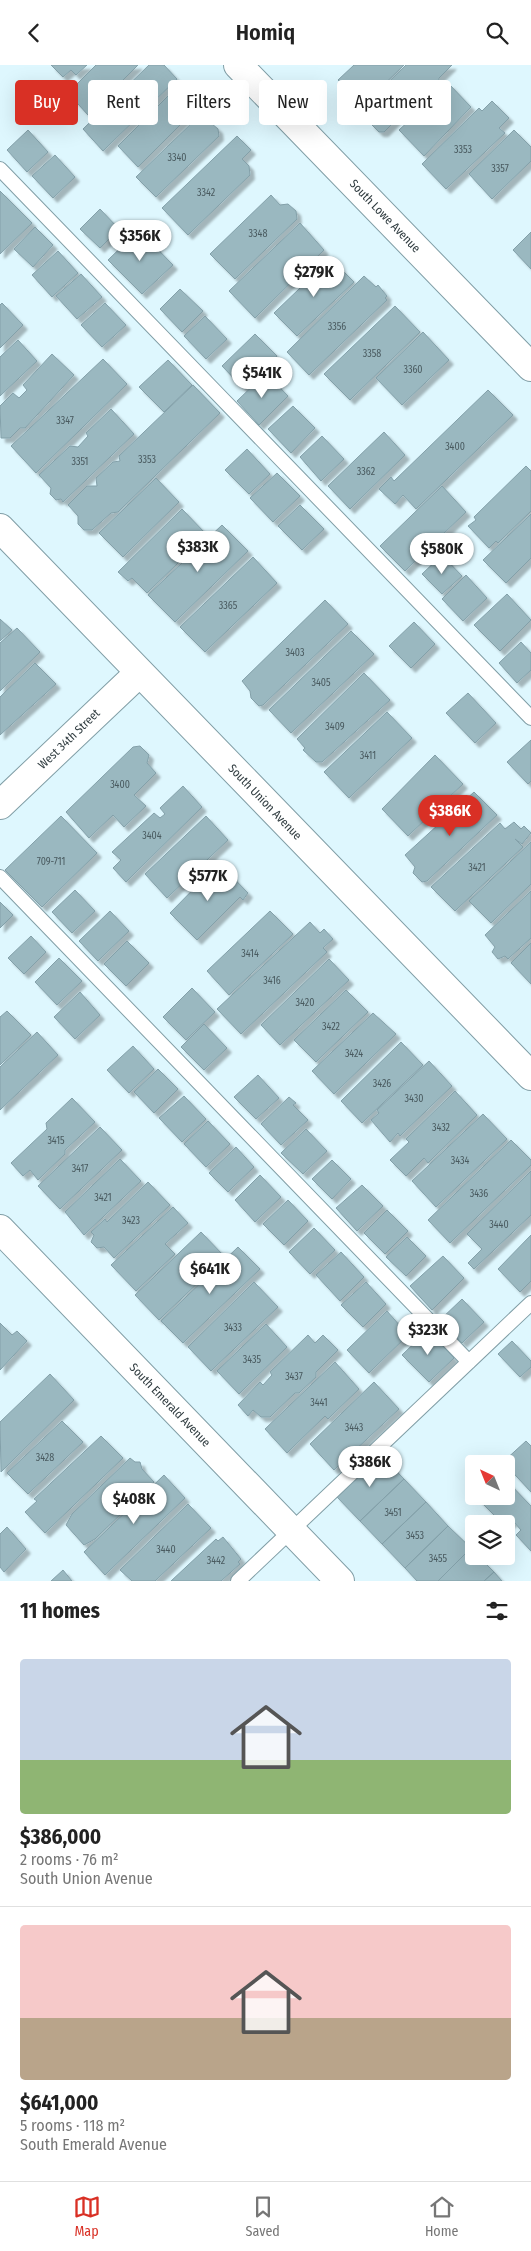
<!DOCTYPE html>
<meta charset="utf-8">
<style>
:root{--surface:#fff;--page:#f2f2f2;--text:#222;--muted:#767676;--line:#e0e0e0;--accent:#d93025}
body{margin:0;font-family:"Fira Sans Condensed",sans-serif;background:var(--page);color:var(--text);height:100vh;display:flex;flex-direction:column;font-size:19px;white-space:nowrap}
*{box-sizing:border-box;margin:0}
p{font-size:16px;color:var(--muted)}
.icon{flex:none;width:28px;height:28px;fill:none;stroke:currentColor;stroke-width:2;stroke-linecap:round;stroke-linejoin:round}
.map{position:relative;height:1516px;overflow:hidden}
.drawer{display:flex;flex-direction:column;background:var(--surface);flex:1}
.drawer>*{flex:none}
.guide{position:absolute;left:15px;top:15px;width:501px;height:45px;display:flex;gap:10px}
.needle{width:32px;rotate:317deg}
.controls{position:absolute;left:465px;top:1390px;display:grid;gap:10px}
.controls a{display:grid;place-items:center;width:50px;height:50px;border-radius:5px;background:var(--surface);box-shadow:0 5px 20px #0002;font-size:25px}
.price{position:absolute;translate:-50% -42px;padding:0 11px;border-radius:18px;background:#fff;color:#222;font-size:16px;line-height:32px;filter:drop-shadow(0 1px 2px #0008)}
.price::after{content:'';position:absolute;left:50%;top:30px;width:15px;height:11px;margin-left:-8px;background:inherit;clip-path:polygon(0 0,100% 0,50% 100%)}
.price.active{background:var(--accent);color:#fff}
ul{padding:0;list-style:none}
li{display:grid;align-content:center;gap:10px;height:265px;padding:0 20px}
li+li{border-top:1px solid var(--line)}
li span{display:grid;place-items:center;height:155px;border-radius:5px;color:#555}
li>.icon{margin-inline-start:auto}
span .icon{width:90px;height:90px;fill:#fffc;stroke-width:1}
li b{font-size:21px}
h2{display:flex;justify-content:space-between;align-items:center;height:60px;padding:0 20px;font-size:21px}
.pill{padding:0 18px;border-radius:5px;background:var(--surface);box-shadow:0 5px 20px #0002;font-size:18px;line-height:45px}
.pill.active{background:var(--accent);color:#fff}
header{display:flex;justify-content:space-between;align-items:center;height:65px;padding:0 20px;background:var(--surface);font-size:22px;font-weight:600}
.tabs{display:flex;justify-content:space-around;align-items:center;height:70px;border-top:1px solid var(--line);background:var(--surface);font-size:14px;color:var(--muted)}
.tabs a{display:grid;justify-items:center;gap:2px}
.tabs .active{color:var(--accent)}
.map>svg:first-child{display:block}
</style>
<header><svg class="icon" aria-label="back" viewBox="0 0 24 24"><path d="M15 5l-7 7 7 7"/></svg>Homiq<svg class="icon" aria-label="search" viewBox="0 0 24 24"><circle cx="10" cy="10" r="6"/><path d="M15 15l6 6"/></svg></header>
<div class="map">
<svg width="531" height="1516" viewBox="0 0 531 1516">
<defs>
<filter id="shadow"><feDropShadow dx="4.5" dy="4.5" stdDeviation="1" flood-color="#0004"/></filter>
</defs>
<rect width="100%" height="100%" fill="#def7fe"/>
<!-- building -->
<path fill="#9ab8c0" stroke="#83a0a9" filter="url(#shadow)" d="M 51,0 L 87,0 L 76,10 L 71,5 L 63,12 Z
M 96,0 L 138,0 L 88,50 L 68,28 Z
M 149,0 L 164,0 L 177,14 L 103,86 L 83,64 Z
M 354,0 L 404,0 L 364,39 L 338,15 Z
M 406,0 L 452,0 L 439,13 L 439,17 L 432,24 L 427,24 L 384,67 L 379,67 L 371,59 L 371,54 L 361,44 Z
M 183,16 L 203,37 L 138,102 L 118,81 Z
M 449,19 L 471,42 L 424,91 L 399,65 Z
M 492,36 L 509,53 L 499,63 L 505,68 L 446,124 L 422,99 L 479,43 L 482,46 Z
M 200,50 L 207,58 L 211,58 L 218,64 L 219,71 L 156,132 L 136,112 Z
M 28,65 L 48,87 L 27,107 L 7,85 Z
M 514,65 L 531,82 L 531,96 L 492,134 L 469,109 Z
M 237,71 L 251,85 L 242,94 L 249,101 L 250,110 L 188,170 L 162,143 Z
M 55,90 L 75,112 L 53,133 L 32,111 Z
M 0,126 L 32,158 L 0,189 Z
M 271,130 L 280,140 L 288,139 L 296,146 L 297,154 L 235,214 L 210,189 Z
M 100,144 L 119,164 L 100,183 L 80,164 Z
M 300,158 L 324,185 L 255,253 L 229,226 Z
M 35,162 L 53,180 L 33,202 L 14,184 Z
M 139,165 L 173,200 L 142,229 L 108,195 Z
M 531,167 L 531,204 L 513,185 Z
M 58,186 L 78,208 L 52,232 L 32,210 Z
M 328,196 L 335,202 L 337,200 L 354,217 L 297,271 L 274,248 Z
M 81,209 L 102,232 L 77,254 L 56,231 Z
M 364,211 L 376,222 L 378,220 L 387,231 L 385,233 L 387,235 L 309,310 L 287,287 Z
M 180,224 L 203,246 L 182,267 L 160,244 Z
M 2,238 L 23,260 L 0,283 L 0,240 Z
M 105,238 L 126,260 L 102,282 L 81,260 Z
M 395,241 L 420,267 L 350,335 L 324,309 Z
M 205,251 L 227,274 L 206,294 L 184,271 Z
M 423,267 L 449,295 L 402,340 L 376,313 Z
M 255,269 L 277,291 L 243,323 L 222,301 Z
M 18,275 L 37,296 L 0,331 L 0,292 Z
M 52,289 L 74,310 L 25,363 L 20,363 L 10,373 L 1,373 L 0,341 L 13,328 L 19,333 L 27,325 L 23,320 Z
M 103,294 L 127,319 L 36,408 L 11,381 Z
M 168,295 L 192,320 L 164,347 L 139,322 Z
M 266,308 L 288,331 L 259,360 L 237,336 Z
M 193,320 L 220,348 L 118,447 L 111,448 L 92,465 L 84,465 L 78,459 L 78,451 L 68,440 L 87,421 L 97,421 L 96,413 L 113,397 L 120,396 L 119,391 Z
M 488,325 L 513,350 L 416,444 L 403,430 L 395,439 L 379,424 L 391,412 L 394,416 Z
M 293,341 L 315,363 L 291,388 L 268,364 Z
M 111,344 L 134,369 L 63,437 L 61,434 L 56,435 L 50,429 L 51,423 L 39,410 L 70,381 L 78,382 L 88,371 L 86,368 Z
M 384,367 L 405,390 L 350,444 L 328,421 Z
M 322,371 L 344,394 L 321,416 L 300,392 Z
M 247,384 L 270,409 L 249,429 L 225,405 Z
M 526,401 L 531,406 L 531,446 L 498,478 L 496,476 L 489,483 L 468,461 L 476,455 L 474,452 Z
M 277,408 L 300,431 L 273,457 L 250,433 Z
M 156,413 L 179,437 L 123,492 L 99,468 Z
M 442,421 L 466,447 L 405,506 L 380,481 Z
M 300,440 L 324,464 L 302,485 L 278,461 Z
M 182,444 L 207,470 L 147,528 L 132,513 L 128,516 L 118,507 Z
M 531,449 L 531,493 L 506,518 L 483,495 Z
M 222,460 L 248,486 L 175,557 L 148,530 Z
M 442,490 L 462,511 L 442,529 L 422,509 Z
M 253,492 L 277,518 L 205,587 L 180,562 Z
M 466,510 L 487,533 L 463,556 L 442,534 Z
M 507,529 L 531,555 L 500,586 L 474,560 Z
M 325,535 L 348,559 L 263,640 L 259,641 L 251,633 L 250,626 L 242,616 Z
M 0,554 L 12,565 L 0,576 Z
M 414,557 L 435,579 L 411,603 L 389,581 Z
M 17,563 L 40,587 L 0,626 L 0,578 Z
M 351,566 L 374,589 L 291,668 L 269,645 Z
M 521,577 L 531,588 L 531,605 L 517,618 L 499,598 Z
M 35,598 L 56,619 L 0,670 L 0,632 Z
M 364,608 L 390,635 L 322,697 L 316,697 L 303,685 L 305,683 L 297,674 Z
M 468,628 L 496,658 L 475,678 L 446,648 Z
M 387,647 L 412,673 L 349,733 L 324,707 Z
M 531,675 L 531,716 L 528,719 L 507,697 Z
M 140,681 L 149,690 L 147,698 L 156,708 L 134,730 L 146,741 L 124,762 L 113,750 L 89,773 L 66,747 L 133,682 Z
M 435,690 L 463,719 L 408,771 L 382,744 Z
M 183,721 L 202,742 L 126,817 L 113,803 L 121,795 L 112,787 L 154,748 L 160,753 L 165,749 L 160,743 Z
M 474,727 L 497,750 L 427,816 L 422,817 L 413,808 L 415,802 L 405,790 Z
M 61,751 L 97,788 L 42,842 L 5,805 Z
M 206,751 L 228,775 L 167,833 L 145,809 Z
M 514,757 L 521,764 L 524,761 L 531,768 L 522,779 L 515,774 L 523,782 L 455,846 L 431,822 L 500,758 L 505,764 Z
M 531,777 L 531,819 L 491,858 L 469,836 Z
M 219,798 L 248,828 L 243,835 L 240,832 L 197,875 L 170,848 Z
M 75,825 L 95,846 L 72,868 L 52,847 Z
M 531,826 L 531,873 L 508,894 L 505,891 L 498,894 L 492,887 L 495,882 L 485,870 Z
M 0,837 L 13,850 L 0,863 Z
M 110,846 L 129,866 L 98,896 L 79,876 Z
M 270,846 L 293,869 L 229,930 L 207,906 Z
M 310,857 L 320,868 L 324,864 L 333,874 L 323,883 L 327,887 L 241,969 L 217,944 Z
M 31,871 L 46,887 L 24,909 L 8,893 Z
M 127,876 L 149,898 L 126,921 L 104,899 Z
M 531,878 L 531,919 L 511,898 Z
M 59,893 L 82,916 L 57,940 L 35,917 Z
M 329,894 L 349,915 L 280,980 L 261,960 Z
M 192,923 L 215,947 L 186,975 L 163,952 Z
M 346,925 L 368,947 L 316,997 L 294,975 Z
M 80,927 L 100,950 L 75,974 L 54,952 Z
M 7,946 L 31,970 L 0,1000 L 0,952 Z
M 373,948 L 396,969 L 334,1029 L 312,1006 Z
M 204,959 L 227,983 L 204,1005 L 181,982 Z
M 37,967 L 58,990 L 0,1045 L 0,1002 Z
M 401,977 L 423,1000 L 362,1058 L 341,1036 Z
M 133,981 L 154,1004 L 129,1028 L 107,1005 Z
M 429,996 L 452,1021 L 400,1071 L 398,1068 L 390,1077 L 371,1055 L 379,1048 L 377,1045 Z
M 158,1004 L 178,1024 L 154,1048 L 134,1027 Z
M 258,1010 L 279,1033 L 256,1054 L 234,1032 Z
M 455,1026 L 477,1050 L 428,1098 L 424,1093 L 406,1111 L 390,1095 L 409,1077 L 406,1074 Z
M 184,1031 L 206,1054 L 182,1077 L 159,1053 Z
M 289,1032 L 296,1038 L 293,1040 L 308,1055 L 281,1080 L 261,1059 Z
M 72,1033 L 95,1057 L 65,1085 L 65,1089 L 38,1115 L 30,1105 L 23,1111 L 11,1098 L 47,1064 L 46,1058 Z
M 483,1049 L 507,1074 L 436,1142 L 412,1116 Z
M 208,1056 L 230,1079 L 206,1102 L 184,1079 Z
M 100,1062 L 122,1085 L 60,1144 L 38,1121 Z
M 306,1064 L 327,1086 L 303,1109 L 281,1088 Z
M 511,1075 L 531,1095 L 531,1100 L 450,1178 L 428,1155 Z
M 236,1082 L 254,1102 L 228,1127 L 209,1108 Z
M 120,1094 L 141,1116 L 84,1170 L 65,1147 Z
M 332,1095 L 351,1114 L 332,1134 L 312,1114 Z
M 531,1106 L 531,1150 L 474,1204 L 468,1198 L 482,1184 L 467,1169 Z
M 260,1110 L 281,1132 L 255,1157 L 235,1135 Z
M 148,1117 L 170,1140 L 114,1193 L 104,1182 L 97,1183 L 91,1177 L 94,1170 L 91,1167 L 105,1154 L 107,1157 Z
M 362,1120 L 383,1141 L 357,1166 L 336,1143 Z
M 288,1135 L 308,1156 L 284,1180 L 263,1159 Z
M 173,1142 L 188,1158 L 165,1179 L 175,1189 L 136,1226 L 111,1200 Z
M 387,1145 L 408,1166 L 385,1189 L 364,1168 Z
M 314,1163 L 335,1185 L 310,1209 L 289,1187 Z
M 201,1167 L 225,1192 L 159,1255 L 135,1230 Z
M 531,1170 L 531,1216 L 520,1227 L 498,1204 Z
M 407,1172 L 426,1191 L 406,1211 L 386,1192 Z
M 238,1182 L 260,1204 L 183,1278 L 161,1256 Z
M 341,1187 L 364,1212 L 340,1236 L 316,1210 Z
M 443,1191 L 464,1213 L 432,1245 L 410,1221 Z
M 254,1217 L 278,1242 L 211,1306 L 188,1282 Z
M 366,1217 L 386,1239 L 363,1262 L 341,1240 Z
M 462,1234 L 484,1257 L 462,1278 L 440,1255 Z
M 387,1246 L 408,1270 L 369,1308 L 347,1285 Z
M 0,1258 L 12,1270 L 17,1266 L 27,1276 L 0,1305 Z
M 266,1259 L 287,1282 L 239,1329 L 217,1306 Z
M 428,1265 L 454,1293 L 429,1317 L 402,1290 Z
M 308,1270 L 315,1278 L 323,1270 L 338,1285 L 316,1307 L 316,1312 L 299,1328 L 295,1328 L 270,1352 L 261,1352 L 253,1345 L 248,1351 L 238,1340 L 260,1317 L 263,1320 L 272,1310 L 270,1307 Z
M 512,1276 L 531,1296 L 531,1302 L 520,1312 L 498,1289 Z
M 335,1297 L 359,1324 L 328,1354 L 325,1351 L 287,1388 L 265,1364 Z
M 50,1309 L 74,1335 L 1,1407 L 0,1357 Z
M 374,1317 L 399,1344 L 334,1405 L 310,1379 Z
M 62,1356 L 83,1377 L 28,1429 L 7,1408 Z
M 101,1371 L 123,1393 L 45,1468 L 25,1447 L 37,1436 L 34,1434 Z
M 526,1376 L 531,1381 L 531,1427 L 503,1397 Z
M 380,1389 L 404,1414 L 360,1456 L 336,1431 Z
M 130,1393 L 135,1397 L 140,1397 L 142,1404 L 154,1417 L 95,1474 L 84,1480 L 66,1460 L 72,1449 Z
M 164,1410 L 185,1433 L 105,1510 L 84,1487 Z
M 404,1414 L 426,1437 L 382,1479 L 360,1456 Z
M 506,1415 L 531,1441 L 531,1486 L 516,1470 L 521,1465 L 513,1456 L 507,1462 L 506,1459 L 503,1459 L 476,1432 L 506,1431 Z
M 426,1437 L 448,1461 L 405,1503 L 382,1479 Z
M 188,1439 L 211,1463 L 155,1516 L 132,1516 L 120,1505 Z
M 448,1461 L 471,1483 L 438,1516 L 417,1516 L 405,1503 Z
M 7,1462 L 26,1484 L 4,1507 L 0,1502 L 0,1469 Z
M 223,1472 L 241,1494 L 238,1497 L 240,1499 L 221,1516 L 171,1516 L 216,1474 L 218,1476 Z
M 471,1483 L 474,1491 L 478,1491 L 494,1507 L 484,1516 L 438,1516 Z
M 63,1505 L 72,1516 L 51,1516 Z
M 494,1507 L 502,1516 L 484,1516 Z"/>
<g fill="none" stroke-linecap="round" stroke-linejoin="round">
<defs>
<path id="service" d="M 0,104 L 531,653
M 0,812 L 469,1297
M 238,1516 L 531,1238"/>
<path id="minor" d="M 238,0 L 531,302
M 0,463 L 531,1011
M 0,740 L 139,608
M 0,1164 L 340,1516"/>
</defs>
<!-- service casing -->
<use href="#service" stroke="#819ea6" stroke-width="16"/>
<!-- minor casing -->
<use href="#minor" stroke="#819ea6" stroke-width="30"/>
<!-- service -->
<use href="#service" stroke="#fff" stroke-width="14"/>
<!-- minor -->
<use href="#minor" stroke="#fff" stroke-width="28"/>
</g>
<g text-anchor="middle" stroke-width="4" stroke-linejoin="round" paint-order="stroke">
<!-- number labels -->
<g font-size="10" fill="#4a5b60">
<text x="463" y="88">3353</text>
<text x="177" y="96">3340</text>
<text x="500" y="107">3357</text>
<text x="206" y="131">3342</text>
<text x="258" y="172">3348</text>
<text x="337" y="265">3356</text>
<text x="372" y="292">3358</text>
<text x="413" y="308">3360</text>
<text x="65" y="359">3347</text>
<text x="455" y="385">3400</text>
<text x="147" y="398">3353</text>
<text x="80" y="400">3351</text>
<text x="366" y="410">3362</text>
<text x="228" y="544">3365</text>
<text x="295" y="591">3403</text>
<text x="321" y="621">3405</text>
<text x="335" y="665">3409</text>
<text x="368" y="694">3411</text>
<text x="120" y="723">3400</text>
<text x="152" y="774">3404</text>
<text x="51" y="800">709-711</text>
<text x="477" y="806">3421</text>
<text x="250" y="892">3414</text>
<text x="272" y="919">3416</text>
<text x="305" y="941">3420</text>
<text x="331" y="965">3422</text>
<text x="354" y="992">3424</text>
<text x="382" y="1022">3426</text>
<text x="414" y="1037">3430</text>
<text x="441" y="1066">3432</text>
<text x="56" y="1079">3415</text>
<text x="460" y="1099">3434</text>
<text x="80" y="1107">3417</text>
<text x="479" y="1132">3436</text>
<text x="103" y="1136">3421</text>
<text x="131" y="1159">3423</text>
<text x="499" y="1163">3440</text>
<text x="233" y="1266">3433</text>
<text x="252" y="1298">3435</text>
<text x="294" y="1315">3437</text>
<text x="319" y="1341">3441</text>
<text x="354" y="1366">3443</text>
<text x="45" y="1396">3428</text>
<text x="393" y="1451">3451</text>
<text x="415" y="1474">3453</text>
<text x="166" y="1488">3440</text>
<text x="438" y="1497">3455</text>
<text x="216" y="1499">3442</text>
</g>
<!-- street labels -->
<g font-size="12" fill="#303c40" stroke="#fff">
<text transform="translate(385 151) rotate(46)" y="4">South Lowe Avenue</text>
<text transform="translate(69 674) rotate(-44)" y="4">West 34th Street</text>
<text transform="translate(265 737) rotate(46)" y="4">South Union Avenue</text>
<text transform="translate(170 1340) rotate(46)" y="4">South Emerald Avenue</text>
</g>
</g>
</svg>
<div class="controls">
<a><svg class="needle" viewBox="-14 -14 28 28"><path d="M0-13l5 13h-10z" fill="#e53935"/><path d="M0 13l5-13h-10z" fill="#767676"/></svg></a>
<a><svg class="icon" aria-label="layers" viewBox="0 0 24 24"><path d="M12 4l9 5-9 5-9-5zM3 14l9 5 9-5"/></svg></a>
</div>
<b class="price" style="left:140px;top:197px">$356K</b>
<b class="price" style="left:314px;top:233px">$279K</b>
<b class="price" style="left:262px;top:334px">$541K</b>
<b class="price" style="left:198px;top:508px">$383K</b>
<b class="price" style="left:442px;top:510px">$580K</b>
<b class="price active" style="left:450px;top:772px">$386K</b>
<b class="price" style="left:208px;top:837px">$577K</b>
<b class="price" style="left:210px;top:1230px">$641K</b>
<b class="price" style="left:428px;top:1291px">$323K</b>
<b class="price" style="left:370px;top:1423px">$386K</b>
<b class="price" style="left:134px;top:1460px">$408K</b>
<div class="guide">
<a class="pill active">Buy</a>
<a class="pill">Rent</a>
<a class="pill">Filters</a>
<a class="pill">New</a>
<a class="pill">Apartment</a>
</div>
</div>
<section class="drawer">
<h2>11 homes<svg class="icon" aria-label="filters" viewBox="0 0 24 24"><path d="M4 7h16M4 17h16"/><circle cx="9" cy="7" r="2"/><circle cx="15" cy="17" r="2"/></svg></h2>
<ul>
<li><span style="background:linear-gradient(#c9d6e8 65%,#8fb573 0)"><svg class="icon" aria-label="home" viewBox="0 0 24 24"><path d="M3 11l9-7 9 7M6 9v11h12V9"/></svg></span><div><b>$386,000</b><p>2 rooms · 76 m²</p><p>South Union Avenue</p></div></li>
<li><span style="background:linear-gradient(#f6c9c9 60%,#b9a48a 0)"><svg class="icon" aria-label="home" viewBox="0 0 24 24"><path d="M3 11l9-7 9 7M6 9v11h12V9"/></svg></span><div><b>$641,000</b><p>5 rooms · 118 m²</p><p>South Emerald Avenue</p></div></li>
</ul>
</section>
<nav class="tabs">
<a class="active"><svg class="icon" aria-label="map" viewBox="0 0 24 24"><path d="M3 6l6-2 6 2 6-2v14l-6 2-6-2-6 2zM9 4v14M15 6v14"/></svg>Map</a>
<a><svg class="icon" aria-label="saved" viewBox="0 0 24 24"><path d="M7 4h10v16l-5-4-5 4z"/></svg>Saved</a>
<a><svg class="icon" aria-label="home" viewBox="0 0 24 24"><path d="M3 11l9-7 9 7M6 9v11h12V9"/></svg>Home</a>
</nav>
